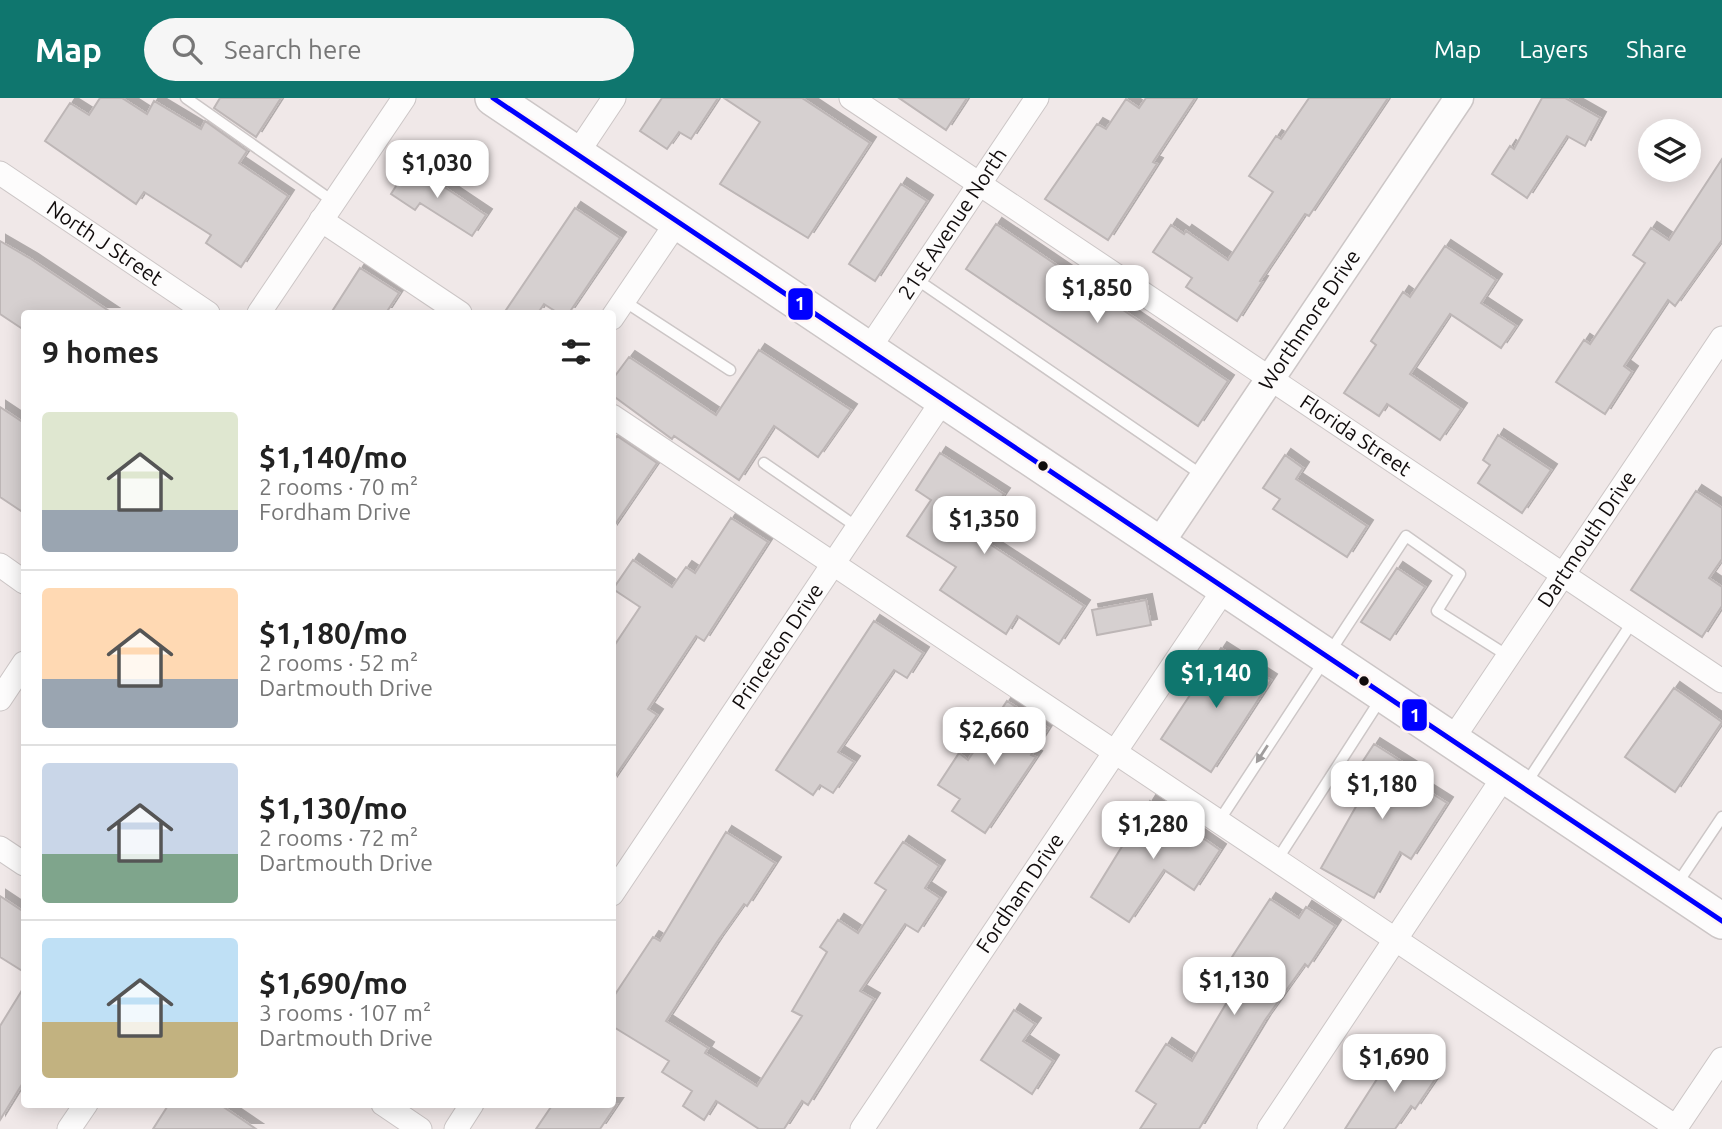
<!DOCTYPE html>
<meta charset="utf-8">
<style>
:root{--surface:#fff;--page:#f6f6f6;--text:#222;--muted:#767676;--line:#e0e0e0;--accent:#0f766e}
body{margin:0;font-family:Ubuntu,sans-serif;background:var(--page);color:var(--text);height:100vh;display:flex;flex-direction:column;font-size:26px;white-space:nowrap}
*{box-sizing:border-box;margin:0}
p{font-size:23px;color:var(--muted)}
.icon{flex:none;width:38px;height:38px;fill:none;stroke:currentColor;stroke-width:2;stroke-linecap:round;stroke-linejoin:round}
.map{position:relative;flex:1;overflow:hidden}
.side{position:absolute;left:21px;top:212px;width:595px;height:798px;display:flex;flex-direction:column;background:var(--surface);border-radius:7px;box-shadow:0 4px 18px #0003}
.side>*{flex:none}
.buttons{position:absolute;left:1638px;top:21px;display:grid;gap:14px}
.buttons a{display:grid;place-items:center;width:63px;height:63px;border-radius:50%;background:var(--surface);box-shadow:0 4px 18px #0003;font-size:35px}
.price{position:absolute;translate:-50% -60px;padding:0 16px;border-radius:14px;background:#fff;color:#222;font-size:23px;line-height:46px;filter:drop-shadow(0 2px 4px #0008)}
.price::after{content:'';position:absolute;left:50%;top:42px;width:21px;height:16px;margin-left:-10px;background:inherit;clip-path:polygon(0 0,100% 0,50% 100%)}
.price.active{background:var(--accent);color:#fff}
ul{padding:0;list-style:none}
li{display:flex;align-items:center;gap:21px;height:175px;padding:0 21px}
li+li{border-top:2px solid var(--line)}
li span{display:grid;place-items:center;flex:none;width:196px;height:140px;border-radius:7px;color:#555}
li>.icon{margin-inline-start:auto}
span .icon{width:84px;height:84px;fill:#fffc;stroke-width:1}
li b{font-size:30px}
h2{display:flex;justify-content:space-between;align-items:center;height:84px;padding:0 21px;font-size:30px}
header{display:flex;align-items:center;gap:42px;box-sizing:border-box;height:98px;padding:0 35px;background:var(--accent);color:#fff}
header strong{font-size:33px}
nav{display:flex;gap:38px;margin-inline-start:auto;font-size:24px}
.search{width:490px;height:63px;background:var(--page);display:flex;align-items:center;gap:18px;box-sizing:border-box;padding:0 24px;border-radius:38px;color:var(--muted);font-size:26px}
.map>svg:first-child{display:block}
</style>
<header>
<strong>Map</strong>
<div class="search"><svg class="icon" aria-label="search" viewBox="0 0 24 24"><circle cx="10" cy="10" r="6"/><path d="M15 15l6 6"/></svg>Search here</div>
<nav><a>Map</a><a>Layers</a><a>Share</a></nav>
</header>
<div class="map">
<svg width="1722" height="1031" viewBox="0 0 1722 1031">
<defs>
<filter id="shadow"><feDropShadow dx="6" dy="-6" stdDeviation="0" flood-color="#0004"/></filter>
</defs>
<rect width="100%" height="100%" fill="#f0e8e8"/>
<!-- building -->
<path fill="#d6d0d0" stroke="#bdb6b6" stroke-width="2" filter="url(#shadow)" d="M 100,0 L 122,0 L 147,16 L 154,3 L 201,31 L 205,23 L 247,53 L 239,65 L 288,98 L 241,169 L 206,145 L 211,137 L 144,94 L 136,106 L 45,43 L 70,5 L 89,17 Z
M 220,0 L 281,0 L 256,39 L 214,10 Z
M 662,0 L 718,0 L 691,41 L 679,34 L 667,51 L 640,33 Z
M 724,0 L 802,0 L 870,45 L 808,140 L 720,86 L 760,24 Z
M 899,0 L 967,0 L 946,32 Z
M 1146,0 L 1195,0 L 1153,64 L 1157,66 L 1108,142 L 1045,101 L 1097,26 L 1106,31 L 1126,1 L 1139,10 Z
M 1309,0 L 1388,0 L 1309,118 L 1305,116 L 1260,183 L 1262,184 L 1237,223 L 1186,189 L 1192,180 L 1153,154 L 1171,127 L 1184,136 L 1186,133 L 1228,162 L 1273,94 L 1249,78 L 1276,38 L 1281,41 Z
M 1542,0 L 1565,0 L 1600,20 L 1585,48 L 1567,38 L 1527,100 L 1492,76 L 1510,48 L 1514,51 Z
M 1722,61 L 1722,142 L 1675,208 L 1668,202 L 1624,268 L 1632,274 L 1605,316 L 1556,284 L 1584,242 L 1590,246 L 1645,165 L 1633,157 L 1651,130 L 1669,142 Z
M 410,66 L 486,117 L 472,138 L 420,105 L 415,112 L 391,96 Z
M 901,86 L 927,103 L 875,183 L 849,166 Z
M 575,110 L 620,140 L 569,215 L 558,215 L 544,206 L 538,215 L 504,215 Z
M 996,126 L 1228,283 L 1198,328 L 966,171 Z
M 0,143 L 31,161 L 112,215 L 24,215 L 24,232 L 0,216 Z
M 1445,148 L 1496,182 L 1481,205 L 1516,228 L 1501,250 L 1450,216 L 1410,276 L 1461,311 L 1440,342 L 1387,306 L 1379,318 L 1344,295 L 1376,247 L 1371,243 L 1403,194 L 1410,199 Z
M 360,170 L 399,195 L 386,215 L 331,215 Z
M 759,252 L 851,312 L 818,359 L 774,328 L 739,382 L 674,338 L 672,341 L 612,297 L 612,282 L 629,259 L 716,317 Z
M 0,309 L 24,325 L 24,415 L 0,399 Z
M 1498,337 L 1551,372 L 1522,415 L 1478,385 L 1490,367 L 1483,362 Z
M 617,338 L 657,365 L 612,431 L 612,344 Z
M 940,355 L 1004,396 L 976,437 L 1084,508 L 1059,546 L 1017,518 L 1006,536 L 940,492 L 956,469 L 907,438 L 931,402 L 916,392 Z
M 1285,357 L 1303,370 L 1296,381 L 1367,428 L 1347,459 L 1273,411 L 1280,401 L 1263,390 Z
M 1696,393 L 1722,410 L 1722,461 L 1709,480 L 1722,489 L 1722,508 L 1702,539 L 1631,492 Z
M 731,420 L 768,444 L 704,543 L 696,538 L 648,611 L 657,617 L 612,683 L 612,551 L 640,509 L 613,491 L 633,462 L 672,489 L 686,469 L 695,475 Z
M 1397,470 L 1425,489 L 1390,542 L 1361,524 Z
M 1146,502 L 1151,527 L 1097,537 L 1092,512 Z
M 874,523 L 923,555 L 907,580 L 894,572 L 838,654 L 854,664 L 833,695 L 820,687 L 813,697 L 776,672 Z
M 1221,550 L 1271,582 L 1211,674 L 1161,641 Z
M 1674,590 L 1722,624 L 1675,694 L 1625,659 Z
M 1007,603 L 1048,630 L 1031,657 L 1036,659 L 985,735 L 952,713 L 960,701 L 938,687 L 959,655 L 968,662 Z
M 1374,646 L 1423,677 L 1417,686 L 1447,705 L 1411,761 L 1400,754 L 1374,800 L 1321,770 L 1358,705 L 1342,695 Z
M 1150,703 L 1220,752 L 1194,792 L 1164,772 L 1129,824 L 1091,799 Z
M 726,734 L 775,765 L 747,808 L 744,806 L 717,844 L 666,923 L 708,950 L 705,955 L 757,988 L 802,918 L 792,913 L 827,854 L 820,849 L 838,822 L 858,835 L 886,792 L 875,785 L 903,744 L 939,768 L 925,790 L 940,800 L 918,834 L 905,826 L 860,893 L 874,901 L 808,1007 L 802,1003 L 784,1031 L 759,1031 L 716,1003 L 704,1022 L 683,1008 L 692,993 L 662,974 L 669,963 L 612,928 L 612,901 L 653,839 L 660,843 Z
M 0,798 L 24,814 L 24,874 L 0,859 Z
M 1270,801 L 1299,820 L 1306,809 L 1335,828 L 1308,869 L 1305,866 L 1265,922 L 1199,1031 L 1140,1031 L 1156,1006 L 1136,993 L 1166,946 L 1192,963 L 1230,899 L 1213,888 Z
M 24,889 L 24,983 L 0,1022 L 0,928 Z
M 1014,912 L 1035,926 L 1023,943 L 1053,963 L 1032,996 L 981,962 Z
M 1397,950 L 1438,977 L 1415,1011 L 1411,1008 L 1395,1031 L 1345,1031 Z
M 169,1006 L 219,1006 L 256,1031 L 153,1031 Z
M 553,1006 L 617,1006 L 600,1031 L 536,1031 Z"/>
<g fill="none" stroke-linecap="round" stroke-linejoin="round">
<defs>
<path id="service" d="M 186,0 L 334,104
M 916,181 L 1202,377
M 624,203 L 730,272
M 764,365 L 857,429
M 1525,687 L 1633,523
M 1219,723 L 1406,438 L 1460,476 L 1437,513 L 1508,558
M 1277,762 L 1382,599
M 1677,786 L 1722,719"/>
<g id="minor">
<path id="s1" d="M 851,0 L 1722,583"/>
<path d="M 576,57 L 614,0"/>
<path id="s2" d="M 0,75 L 208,215"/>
<path d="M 321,122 L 460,215"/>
<path d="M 259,215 L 404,0"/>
<path d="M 612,220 L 677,124"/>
<path id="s3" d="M 868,252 L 1037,0"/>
<path d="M 612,318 L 1676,1029"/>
<path d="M 0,467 L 24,484"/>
<path d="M 0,601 L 24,565"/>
<path id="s4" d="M 1452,642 L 1722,240"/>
<path d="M 0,750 L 24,766"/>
<path id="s5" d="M 612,796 L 943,302"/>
<path d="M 383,1006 L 420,1031"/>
<path d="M 69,1031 L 86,1006"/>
<path d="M 456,1031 L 472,1006"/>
<path id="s6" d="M 862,1031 L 1225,490"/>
<path d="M 1269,1031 L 1505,677"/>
<path d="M 1675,1031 L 1722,961"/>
</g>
<g id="tertiary">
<path id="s7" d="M 1159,446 L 1459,0"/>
</g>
<path id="primary" d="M 493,0 L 1722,823"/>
</defs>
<!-- service casing -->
<use href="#service" stroke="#ccc6c6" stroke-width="13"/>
<!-- minor casing -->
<use href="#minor" stroke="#ccc6c6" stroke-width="25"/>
<!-- tertiary casing -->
<use href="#tertiary" stroke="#ccc6c6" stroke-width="31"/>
<!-- primary casing -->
<use href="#primary" stroke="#ccc6c6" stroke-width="38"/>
<!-- service -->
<use href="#service" stroke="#fdfcfc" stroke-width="10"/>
<!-- minor -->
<use href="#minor" stroke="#fdfcfc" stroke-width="23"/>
<!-- tertiary -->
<use href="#tertiary" stroke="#fdfcfc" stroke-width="28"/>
<!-- primary -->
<use href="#primary" stroke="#fdfcfc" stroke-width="35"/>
<defs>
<path id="bus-1" d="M 493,0 L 1722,823"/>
</defs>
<!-- bus-1 casing -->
<use href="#bus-1" stroke="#fff3f2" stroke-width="10"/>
<!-- bus-1 -->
<use href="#bus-1" stroke="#00f" stroke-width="5"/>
</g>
<!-- one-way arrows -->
<defs><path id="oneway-solid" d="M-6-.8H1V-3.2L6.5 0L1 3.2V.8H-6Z" transform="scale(1.75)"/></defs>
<use fill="#9f9c9c" href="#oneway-solid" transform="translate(1262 656) rotate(123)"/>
<!-- markers -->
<g fill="#110c0c" stroke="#fff3f2" stroke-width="2.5">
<circle cx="1043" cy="368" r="6"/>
<circle cx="1364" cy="583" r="6"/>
</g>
<g text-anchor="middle" stroke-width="7" stroke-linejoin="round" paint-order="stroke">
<!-- street labels -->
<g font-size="21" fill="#110c0c" stroke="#fff3f2">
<text dy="7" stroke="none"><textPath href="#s3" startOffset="152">21st Avenue North</textPath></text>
<text dy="7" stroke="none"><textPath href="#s2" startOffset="126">North J Street</textPath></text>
<text dy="7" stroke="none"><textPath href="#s7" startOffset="270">Worthmore Drive</textPath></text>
<text dy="7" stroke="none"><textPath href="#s1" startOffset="607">Florida Street</textPath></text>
<text dy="7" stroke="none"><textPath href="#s4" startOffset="242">Dartmouth Drive</textPath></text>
<text dy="7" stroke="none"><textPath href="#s5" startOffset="298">Princeton Drive</textPath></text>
<text dy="7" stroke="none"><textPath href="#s6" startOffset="284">Fordham Drive</textPath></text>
</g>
</g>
<g stroke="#fff3f2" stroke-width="2.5">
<rect x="787" y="189" width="27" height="34" rx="7" fill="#00f"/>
<rect x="1401" y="600" width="27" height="34" rx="7" fill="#00f"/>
</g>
<g font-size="19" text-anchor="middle" font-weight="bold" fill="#fff">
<text x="800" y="212">1</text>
<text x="1415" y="624">1</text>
</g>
</svg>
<div class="buttons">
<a><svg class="icon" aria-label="layers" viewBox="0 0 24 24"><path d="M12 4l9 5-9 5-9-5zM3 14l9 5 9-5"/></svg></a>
</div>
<b class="price" style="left:437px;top:102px">$1,030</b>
<b class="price" style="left:1097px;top:227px">$1,850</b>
<b class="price" style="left:984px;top:458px">$1,350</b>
<b class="price active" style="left:1216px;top:612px">$1,140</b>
<b class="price" style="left:994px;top:669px">$2,660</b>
<b class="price" style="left:1382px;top:723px">$1,180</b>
<b class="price" style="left:1153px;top:763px">$1,280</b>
<b class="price" style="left:1234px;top:919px">$1,130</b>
<b class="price" style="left:1394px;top:996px">$1,690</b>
<section class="side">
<h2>9 homes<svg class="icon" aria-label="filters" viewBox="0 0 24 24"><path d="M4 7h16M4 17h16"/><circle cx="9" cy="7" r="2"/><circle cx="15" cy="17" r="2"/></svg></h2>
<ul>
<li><span style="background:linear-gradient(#dfe7d0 70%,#9aa5b1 0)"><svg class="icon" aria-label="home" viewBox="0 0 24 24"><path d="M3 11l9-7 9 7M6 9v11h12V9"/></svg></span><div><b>$1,140/mo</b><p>2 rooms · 70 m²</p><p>Fordham Drive</p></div></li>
<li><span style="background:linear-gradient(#ffd9b3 65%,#9aa5b1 0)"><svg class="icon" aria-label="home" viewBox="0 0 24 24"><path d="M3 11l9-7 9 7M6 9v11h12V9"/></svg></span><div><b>$1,180/mo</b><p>2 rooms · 52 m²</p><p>Dartmouth Drive</p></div></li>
<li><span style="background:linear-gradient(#c9d6e8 65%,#7fa58c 0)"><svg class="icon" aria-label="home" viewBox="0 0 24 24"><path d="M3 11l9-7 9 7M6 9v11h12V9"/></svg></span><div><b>$1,130/mo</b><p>2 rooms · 72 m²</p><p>Dartmouth Drive</p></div></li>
<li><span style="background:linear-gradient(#bfe0f5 60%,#c2b280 0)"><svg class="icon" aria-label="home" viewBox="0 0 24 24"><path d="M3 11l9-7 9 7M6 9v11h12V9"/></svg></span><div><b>$1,690/mo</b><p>3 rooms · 107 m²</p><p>Dartmouth Drive</p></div></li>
</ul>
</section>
</div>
